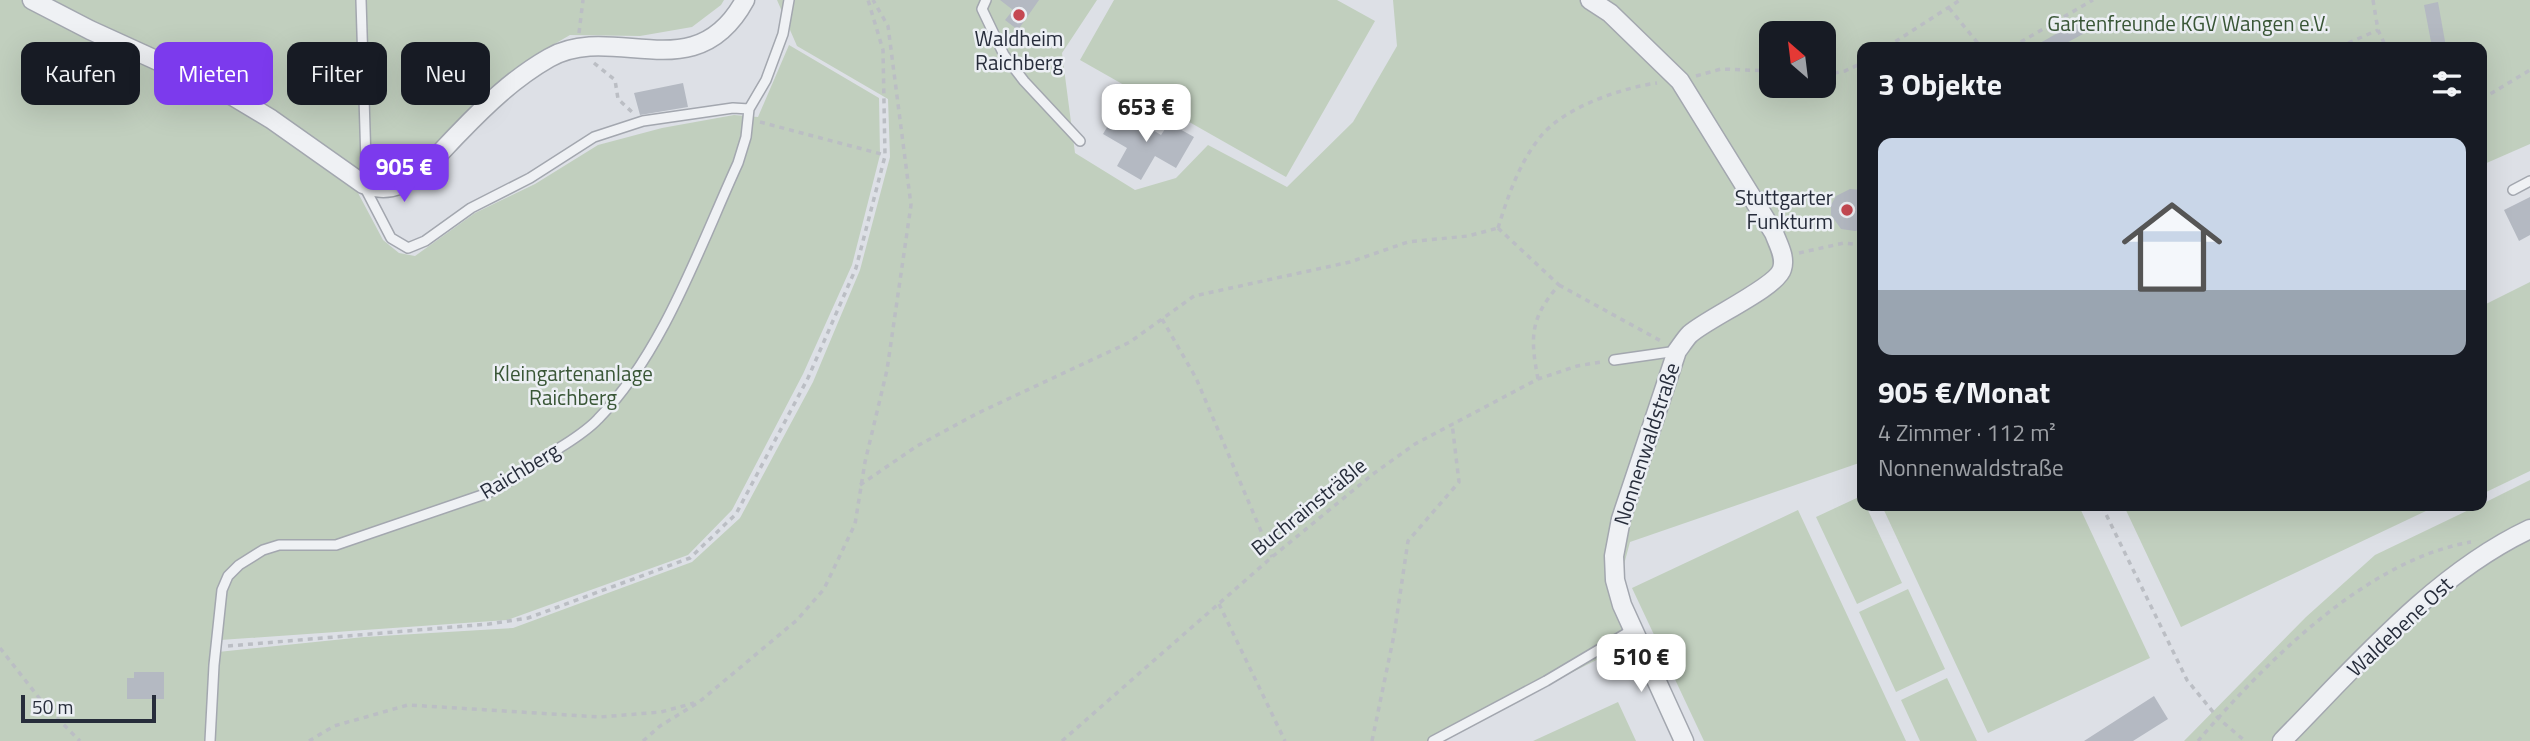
<!DOCTYPE html>
<html lang="de">
<meta charset="utf-8">
<style>
:root{--surface:#171b24;--page:#20242c;--text:#f1f3f6;--muted:#9ea1a6;--line:#363941;--accent:#7c3aed}
body{margin:0;font-family:"Titillium Web",sans-serif;background:var(--page);color:var(--text);height:100vh;display:flex;flex-direction:column;font-size:26px;white-space:nowrap}
*{box-sizing:border-box;margin:0}
p{font-size:23px;color:var(--muted)}
.icon{flex:none;width:38px;height:38px;fill:none;stroke:currentColor;stroke-width:2;stroke-linecap:round;stroke-linejoin:round}
.map{position:relative;flex:1;overflow:hidden}
.details{position:absolute;left:1857px;top:42px;width:630px;height:469px;display:flex;flex-direction:column;background:var(--surface);border-radius:14px;box-shadow:0 7px 28px #0002}
.details>*{flex:none}
.guide{position:absolute;left:21px;top:42px;width:665px;height:63px;display:flex;gap:14px}
.needle{width:46px;rotate:332deg}
.controls{position:absolute;left:1759px;top:21px;display:grid;gap:14px}
.controls a{display:grid;place-items:center;width:77px;height:77px;border-radius:14px;background:var(--surface);box-shadow:0 7px 28px #0002;font-size:35px}
.scale{position:absolute;left:21px;bottom:18px;width:135px;box-sizing:border-box;padding-left:7px;border:4px solid #272d3b;border-top:0;font-size:19px;line-height:24px;white-space:nowrap;color:#272d3b;-webkit-text-stroke:5px #eceff4;paint-order:stroke}
.price{position:absolute;translate:-50% -60px;padding:0 16px;border-radius:14px;background:#fff;color:#222;font-size:23px;line-height:46px;filter:drop-shadow(0 2px 4px #0008)}
.price::after{content:'';position:absolute;left:50%;top:42px;width:21px;height:16px;margin-left:-10px;background:inherit;clip-path:polygon(0 0,100% 0,50% 100%)}
.price.current{background:var(--accent);color:#fff}
ul{padding:0;list-style:none}
li{display:grid;align-content:center;gap:14px;height:371px;padding:0 21px}
li+li{border-top:2px solid var(--line)}
li span{display:grid;place-items:center;height:217px;border-radius:14px;color:#555}
li>.icon{margin-inline-start:auto}
span .icon{width:126px;height:126px;fill:#fffc;stroke-width:1}
li b{font-size:30px}
h2{display:flex;justify-content:space-between;align-items:center;height:84px;padding:0 21px;font-size:30px}
.tag{padding:0 24px;border-radius:14px;background:var(--surface);box-shadow:0 7px 28px #0002;font-size:24px;line-height:63px}
.tag.current{background:var(--accent);color:#fff}
.map>svg:first-child{display:block}
</style>
<div class="map">
<svg width="2530" height="741" viewBox="0 0 2530 741">
<rect width="100%" height="100%" fill="#dde0e6"/>
<!-- green -->
<path fill="#c1cfbe" fill-rule="evenodd" d="M 0,0 L 724,0 L 721,5 L 692,27 L 640,36 L 570,35 L 527,60 L 484,95 L 412,166 L 389,175 L 370,163 L 357,191 L 383,240 L 399,253 L 415,256 L 475,213 L 535,184 L 598,145 L 662,128 L 734,115 L 758,117 L 789,45 L 879,98 L 880,155 L 852,265 L 803,374 L 732,510 L 688,555 L 507,620 L 220,640 L 218,652 L 364,637 L 513,628 L 692,562 L 740,518 L 813,382 L 860,270 L 890,157 L 888,99 L 797,46 L 777,0 L 1097,0 L 1062,53 L 1075,153 L 1135,190 L 1176,178 L 1208,145 L 1287,187 L 1353,122 L 1397,46 L 1393,0 L 2530,0 L 2530,144 L 2482,165 L 2482,47 L 1862,47 L 1862,462 L 1630,542 L 1623,568 L 1624,646 L 1437,741 L 0,741 ZM 1771,33 L 1824,33 L 1824,86 L 1771,86 Z
M 1114,0 L 1337,0 L 1375,21 L 1286,177 L 1080,60 Z
M 2530,282 L 2530,471 L 2482,494 L 2482,306 Z
M 2530,480 L 2530,741 L 2184,741 L 2306,617 L 2375,555 L 2477,506 L 2482,506 L 2482,504 Z
M 1861,496 L 1862,506 L 1866,506 L 1902,583 L 1857,604 L 1816,517 Z
M 1882,506 L 2079,506 L 2150,658 L 1988,733 Z
M 2124,506 L 2426,506 L 2428,510 L 2181,627 Z
M 1798,510 L 1906,741 L 1704,741 L 1632,588 Z
M 1908,589 L 1945,669 L 1896,692 L 1859,612 Z
M 1947,678 L 1977,741 L 1920,741 L 1901,700 Z
M 1618,702 L 1636,741 L 1533,741 Z"/>
<!-- building -->
<path fill="#b4b9c2" d="M 1000,0 L 1039,0 L 1018,30 L 1005,20 L 1013,10 Z
M 2438,2 L 2446,47 L 2432,47 L 2424,5 Z
M 2077,22 L 2083,34 L 2059,47 L 2033,47 Z
M 683,83 L 688,107 L 640,115 L 634,93 Z
M 1118,109 L 1161,135 L 1169,123 L 1194,137 L 1176,168 L 1155,156 L 1141,180 L 1117,166 L 1127,148 L 1103,134 Z
M 1850,189 L 1862,190 L 1862,229 L 1855,231 L 1841,229 L 1831,215 L 1831,205 L 1836,196 Z
M 2530,197 L 2530,235 L 2519,241 L 2504,210 Z
M 134,672 L 164,672 L 164,699 L 127,699 L 127,678 L 134,678 Z
M 2154,696 L 2168,719 L 2133,741 L 2084,741 Z"/>
<g fill="none" stroke-linecap="round" stroke-linejoin="round">
<defs>
<path id="lane" d="M 361,0 L 366,162 L 363,184 L 391,238 L 408,248 L 425,241 L 471,208 L 530,178 L 594,137 L 643,121 L 733,108 L 749,109
M 986,0 L 982,9 L 1004,55 L 1024,81 L 1080,141
M 2513,190 L 2530,181
M 1614,360 L 1677,351
M 210,741 L 214,665 L 222,590 L 228,576 L 239,565 L 263,550 L 279,545 L 336,545 L 488,493 C 512,481 533,466 555,451 C 570,441 586,432 598,419 C 663,353 700,246 738,163 L 746,137 L 749,109 L 766,80 L 783,34 L 789,0
M 1433,741 L 1546,681 L 1632,630"/>
<path id="street" d="M 32,0 L 90,30 L 226,92 L 271,119 L 363,184 C 375,188 386,190 399,185 C 423,175 441,151 459,133 C 486,105 514,78 549,58 C 614,21 695,92 745,0
M 1590,0 L 1610,13 L 1680,81 L 1774,233 C 1778,244 1786,257 1782,269 C 1777,287 1708,318 1690,334 C 1685,339 1681,346 1677,351 L 1621,519 L 1614,556 L 1615,580 L 1622,605 L 1684,741
M 2282,741 C 2356,666 2434,574 2530,529"/>
</defs>
<!-- lane casing -->
<use href="#lane" stroke="#a3a7af" stroke-width="12"/>
<!-- street casing -->
<use href="#street" stroke="#a3a7af" stroke-width="21"/>
<!-- path -->
<path stroke="#bbbec4" stroke-width="3.5" stroke-dasharray="5 5" stroke-linecap="butt" d="M 2373,0 L 2378,30 L 2386,47
M 1949,8 L 1981,47
M 579,33 L 583,0
M 1887,47 L 1960,0
M 2012,47 L 2093,0
M 2339,47 L 2378,30
M 594,63 L 615,80 L 618,99 L 632,112
M 1824,75 L 1845,71 L 1862,63
M 1696,76 L 1721,69 L 1771,71
M 2482,99 L 2530,70
M 760,122 L 885,155
M 1498,228 C 1508,196 1519,163 1541,136 C 1565,107 1621,88 1657,83
M 1498,228 L 1559,285 C 1530,318 1530,337 1538,379
M 1799,253 L 1844,243 L 1862,245
M 1559,285 L 1661,341
M 1162,319 L 1196,378 L 1272,557
M 860,485 L 917,446 L 978,413 L 1130,342 L 1194,296 L 1350,262 L 1408,242 L 1468,236 L 1498,228
M 2102,506 L 2187,680 L 2218,718 L 2245,741
M 1219,604 L 1285,741
M 228,646 L 489,624 L 528,618 L 690,558 L 736,514 L 808,378 L 856,268 L 885,156 L 883,50 L 868,0
M 0,648 L 47,708 L 80,741
M 309,741 L 334,726 L 408,705 L 600,717 L 661,712 L 694,703
M 643,741 L 660,726 L 699,702 L 797,620 L 824,589 L 855,524 L 865,462 L 887,370 L 911,205 L 888,26 L 873,0
M 1062,741 L 1272,557 L 1373,474 L 1415,444 L 1538,379 L 1577,366 L 1601,362
M 1372,741 L 1394,635 L 1408,541 L 1459,482 L 1452,423
M 2198,741 C 2266,662 2366,560 2471,542"/>
<!-- lane -->
<use href="#lane" stroke="#eff1f4" stroke-width="9"/>
<!-- street -->
<use href="#street" stroke="#eff1f4" stroke-width="18"/>
</g>
<!-- markers -->
<g fill="#c54852" stroke="#eceff4" stroke-width="2.5">
<circle cx="1019" cy="15" r="7"/>
<circle cx="1847" cy="210" r="7"/>
</g>
<g text-anchor="middle" stroke-width="5" stroke-linejoin="round" paint-order="stroke">
<!-- park labels -->
<g font-size="21" fill="#395636" stroke="#eceff4">
<text x="2188" y="31">Gartenfreunde KGV Wangen e.V.</text>
<text x="573" y="381">Kleingartenanlage<tspan x="573" dy="24">Raichberg</tspan></text>
</g>
<!-- poi labels -->
<g font-size="21" fill="#272d3b" stroke="#eceff4">
<text x="1019" y="46">Waldheim<tspan x="1019" dy="24">Raichberg</tspan></text>
<text x="1833" y="205" text-anchor="end">Stuttgarter<tspan x="1833" dy="24">Funkturm</tspan></text>
</g>
<!-- street labels -->
<g font-size="21" fill="#272d3b" stroke="#eceff4">
<text transform="translate(1647 444) rotate(-72)" y="7">Nonnenwaldstraße</text>
<text transform="translate(520 471) rotate(-31)" y="7">Raichberg</text>
<text transform="translate(1309 507) rotate(-39)" y="7">Buchrainsträßle</text>
<text transform="translate(2400 627) rotate(-43)" y="7">Waldebene Ost</text>
</g>
</g>
</svg>
<div class="controls">
<a><svg class="needle" viewBox="-14 -14 28 28"><path d="M0-13l5 13h-10z" fill="#e53935"/><path d="M0 13l5-13h-10z" fill="#9ea1a6"/></svg></a>
</div>
<div class="scale">50 m</div>
<b class="price" style="left:1146px;top:144px">653 €</b>
<b class="price current" style="left:404px;top:204px">905 €</b>
<b class="price" style="left:1641px;top:694px">510 €</b>
<div class="guide">
<a class="tag">Kaufen</a>
<a class="tag current">Mieten</a>
<a class="tag">Filter</a>
<a class="tag">Neu</a>
</div>
<section class="details">
<h2>3 Objekte<svg class="icon" aria-label="filters" viewBox="0 0 24 24"><path d="M4 7h16M4 17h16"/><circle cx="9" cy="7" r="2"/><circle cx="15" cy="17" r="2"/></svg></h2>
<ul>
<li><span style="background:linear-gradient(#c9d6e8 70%,#9aa5b1 0)"><svg class="icon" aria-label="home" viewBox="0 0 24 24"><path d="M3 11l9-7 9 7M6 9v11h12V9"/></svg></span><div><b>905 €/Monat</b><p>4 Zimmer · 112 m²</p><p>Nonnenwaldstraße</p></div></li>
</ul>
</section>
</div>
